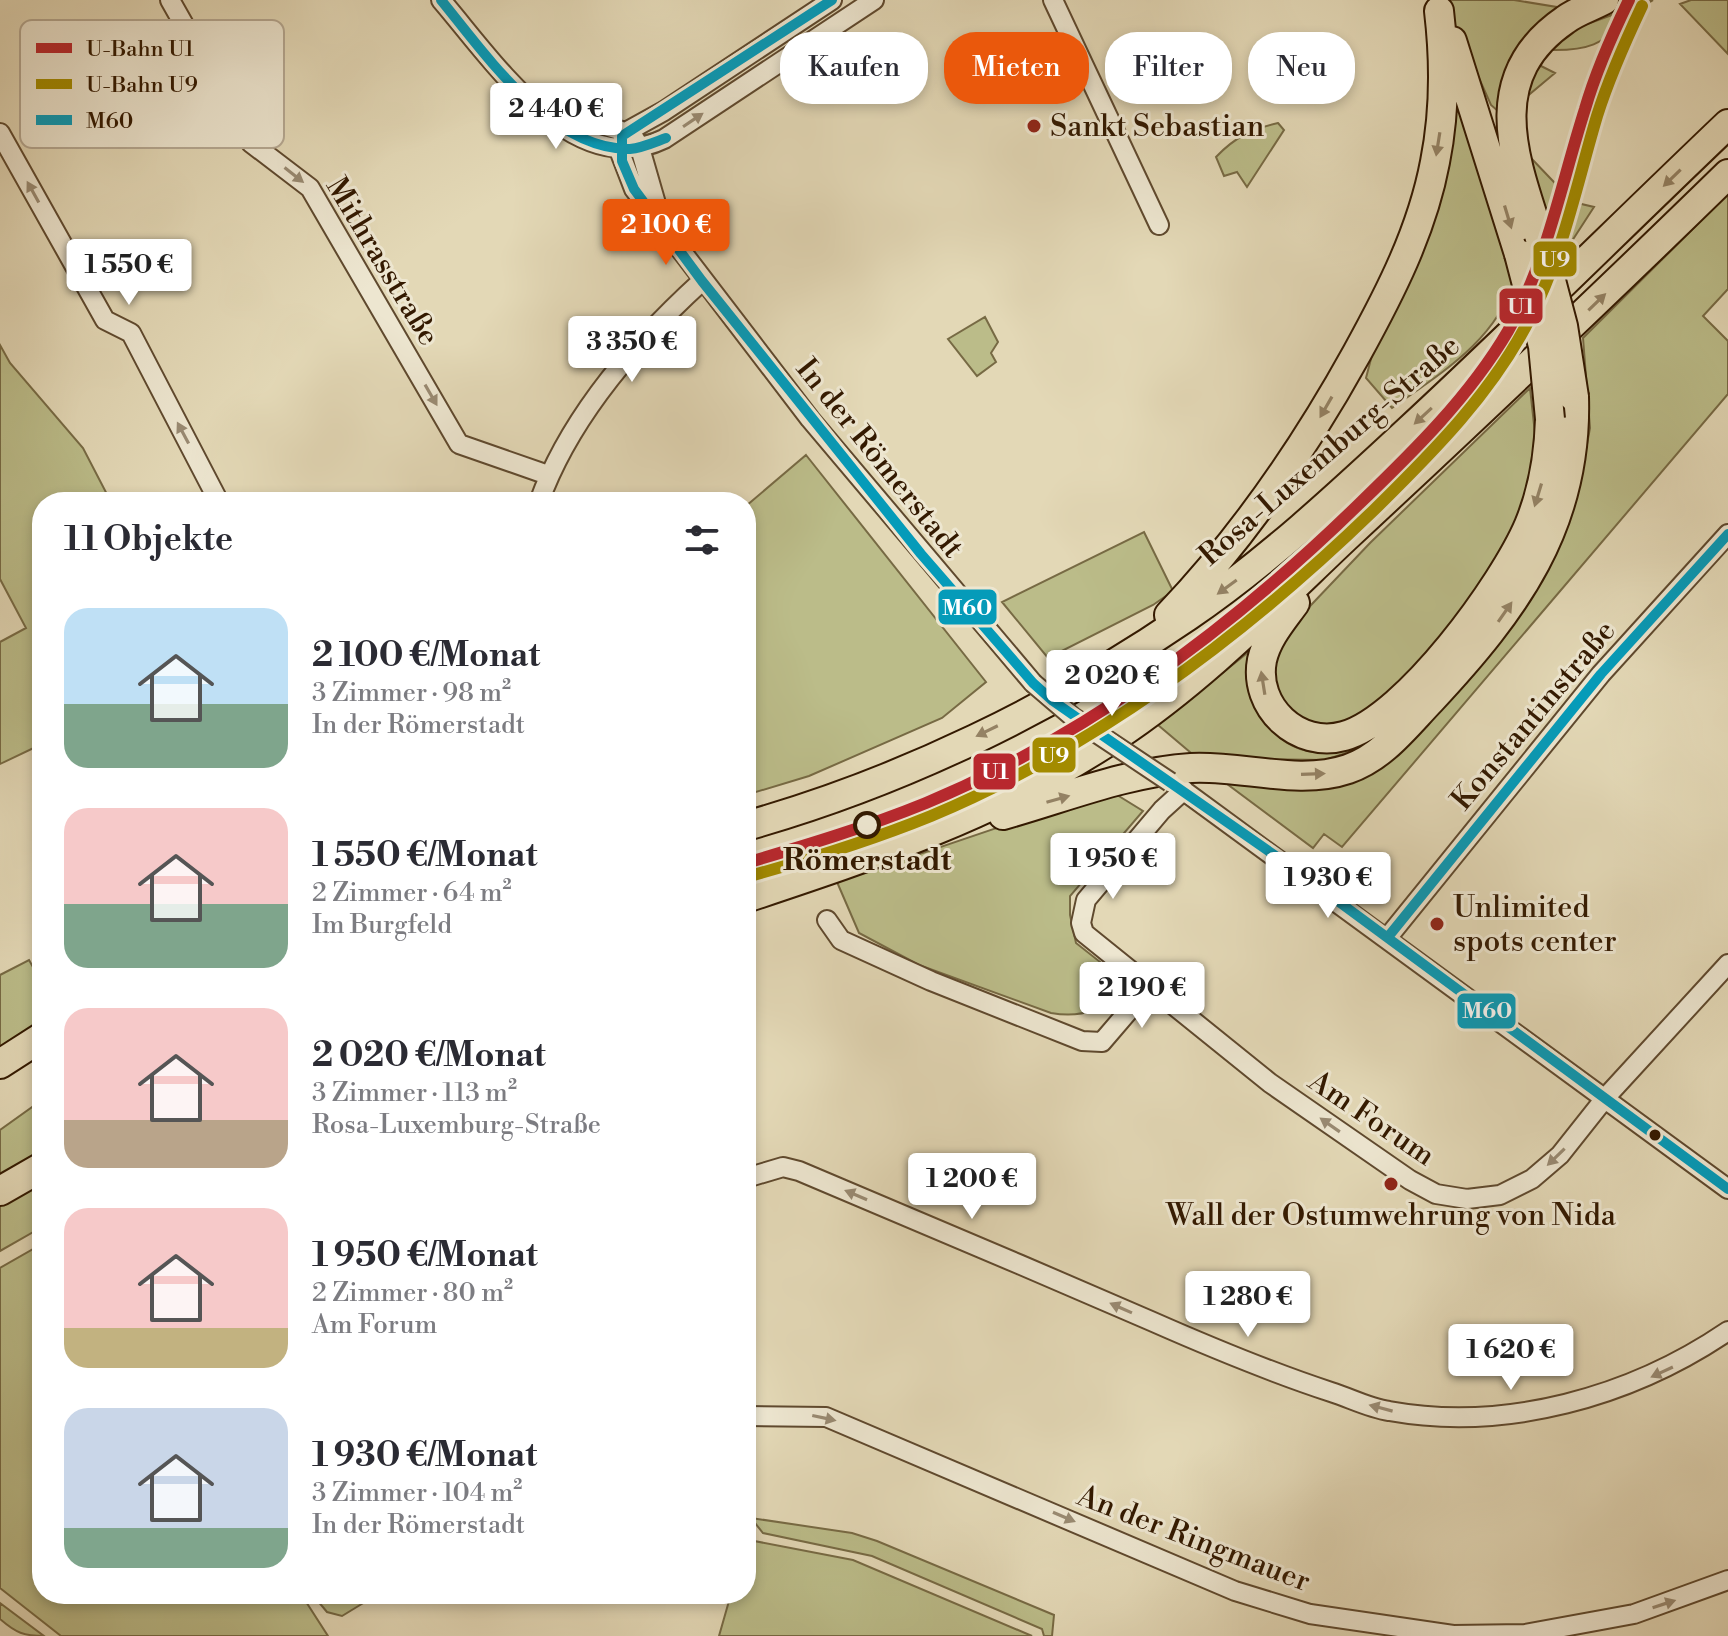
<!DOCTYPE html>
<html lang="de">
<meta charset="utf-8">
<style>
:root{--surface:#fff;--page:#f2f2f3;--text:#2b2b33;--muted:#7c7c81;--accent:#ea580c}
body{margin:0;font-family:"Libre Bodoni",serif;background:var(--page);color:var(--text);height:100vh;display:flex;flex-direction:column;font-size:30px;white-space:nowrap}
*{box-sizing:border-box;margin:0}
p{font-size:26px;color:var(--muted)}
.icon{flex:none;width:44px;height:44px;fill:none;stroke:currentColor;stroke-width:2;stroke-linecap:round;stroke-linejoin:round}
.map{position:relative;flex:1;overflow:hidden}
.details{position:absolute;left:32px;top:492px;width:724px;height:1112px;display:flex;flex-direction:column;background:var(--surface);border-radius:32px;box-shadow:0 4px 12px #0003}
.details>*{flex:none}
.hud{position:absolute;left:780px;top:32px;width:760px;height:72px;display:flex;gap:16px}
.price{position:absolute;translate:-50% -68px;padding:0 18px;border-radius:8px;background:#fff;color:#222;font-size:26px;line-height:52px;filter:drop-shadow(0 2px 4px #0008)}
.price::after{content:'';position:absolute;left:50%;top:48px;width:24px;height:18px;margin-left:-12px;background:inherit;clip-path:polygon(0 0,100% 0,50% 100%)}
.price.selected{background:var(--accent);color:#fff}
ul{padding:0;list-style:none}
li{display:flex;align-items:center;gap:24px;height:200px;padding:0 32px}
li span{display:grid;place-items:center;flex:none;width:224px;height:160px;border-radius:24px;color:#555}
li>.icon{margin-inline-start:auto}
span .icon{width:96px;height:96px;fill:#fffc;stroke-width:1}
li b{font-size:34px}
h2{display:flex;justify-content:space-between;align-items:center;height:96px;padding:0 32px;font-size:34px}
.chip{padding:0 28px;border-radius:32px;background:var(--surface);box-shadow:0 4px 12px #0003;font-size:28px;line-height:72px}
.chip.selected{background:var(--accent);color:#fff}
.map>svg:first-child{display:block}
</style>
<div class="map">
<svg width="1728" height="1636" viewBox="0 0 1728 1636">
<rect width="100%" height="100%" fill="#e3d8b6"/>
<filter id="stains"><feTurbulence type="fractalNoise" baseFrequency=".0025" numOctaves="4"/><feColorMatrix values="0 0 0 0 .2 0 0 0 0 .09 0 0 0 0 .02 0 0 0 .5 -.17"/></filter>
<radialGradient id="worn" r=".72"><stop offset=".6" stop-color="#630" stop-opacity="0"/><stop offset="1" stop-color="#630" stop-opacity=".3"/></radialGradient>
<!-- green -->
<path fill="#bbbc89" stroke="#776a44" stroke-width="2" d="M 1444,0 L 1514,0 L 1563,8 L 1503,82 L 1498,111 L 1491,105 Z
M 1653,0 C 1603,27 1617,52 1548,50 L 1568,31 Z
M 1691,0 L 1728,0 L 1728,54 L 1680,4 Z
M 1537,64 L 1555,73 L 1525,98 Z
M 1448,65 L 1514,280 C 1497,340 1441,373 1392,408 L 1366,378 Z
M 1278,123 L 1284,130 L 1247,187 L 1237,172 L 1224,176 L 1216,157 C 1235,137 1252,129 1278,123 Z
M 1530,157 L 1573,202 L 1594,207 L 1559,261 L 1525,160 Z
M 1728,194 L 1728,289 L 1703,316 L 1728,341 L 1728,394 L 1342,847 L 1324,834 L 1313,848 L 1215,775 L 1314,782 L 1401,749 L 1452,698 L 1514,611 L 1579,488 L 1590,428 L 1583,338 Z
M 985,317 L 998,342 L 991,353 L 996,362 L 977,376 L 948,339 Z
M 0,345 L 10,363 L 83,448 L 111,502 L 42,502 L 42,744 L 0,764 L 0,642 L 26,628 L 0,579 Z
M 1530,388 L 1537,452 L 1527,501 L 1474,597 L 1399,687 L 1349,724 L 1307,729 L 1271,689 L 1274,644 L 1370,543 Z
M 806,455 L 986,682 L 942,718 L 809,776 L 746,795 L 746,506 Z
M 1561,466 L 1383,734 L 1361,748 L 1325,760 L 1197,758 L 1158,725 L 1251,650 C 1241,699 1273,759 1331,752 C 1348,750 1362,741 1377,733 Z
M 1144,532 L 1173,591 L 1153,605 L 1048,658 L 1002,602 Z
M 1109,790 L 1143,811 L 1070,896 L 1070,915 L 1076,943 L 1128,984 C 1104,1008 1086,1019 1051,1013 L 919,965 L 859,933 L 837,882 Z
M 29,960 L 42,983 L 42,1020 L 0,1047 L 0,975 Z
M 42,1100 L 42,1154 L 0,1178 L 0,1130 Z
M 42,1181 L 42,1227 L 0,1251 L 0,1204 Z
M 42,1244 L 42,1594 L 301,1594 L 328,1636 L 61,1636 L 0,1588 L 0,1268 Z
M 751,1518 L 852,1533 L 877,1541 L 1054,1615 L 1052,1636 L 1044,1636 L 1042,1629 L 872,1556 L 763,1533 Z
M 749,1540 L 853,1560 L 1032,1636 L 719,1636 L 731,1594 L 746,1594 L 746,1545 Z
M 312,1594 L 378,1594 L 342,1616 L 327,1612 Z
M 0,1603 L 44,1636 C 24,1636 16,1633 0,1619 Z"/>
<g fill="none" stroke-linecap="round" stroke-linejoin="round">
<defs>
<path id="minor" d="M 170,0 L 251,143 L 310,188 L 459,444 L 548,475
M 441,0 C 492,59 573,183 664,139 L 874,0
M 832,0 L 664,111 L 626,132 L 619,150 L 634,189 L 810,419 L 1033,683
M 1053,0 L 1159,225
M 541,103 L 565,114 L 632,134 L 640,148 L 659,214
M 0,133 L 105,320 L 131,333 L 219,502
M 539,502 C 570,416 635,342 702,281
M 1176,785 L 1728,1189
M 1184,790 L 1162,810 L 1086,900 L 1081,923 L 1084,933 L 1270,1083 L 1410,1180 L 1436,1194 L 1467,1199 L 1500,1195 L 1532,1179 L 1560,1155 L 1606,1097 L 1728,964
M 827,920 L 841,940 L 931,981 L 1082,1041 L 1102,1042 L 1150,986
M 1388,937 L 1601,674 L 1728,534
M 746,1178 L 783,1167 L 799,1171 C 917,1221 1034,1270 1151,1321 C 1210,1347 1270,1372 1331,1392 C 1350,1398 1369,1408 1389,1411 C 1506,1432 1631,1397 1728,1331
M 746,1416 L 826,1417 L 1235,1591 L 1310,1614 L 1453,1635 L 1525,1634 L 1634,1614 L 1728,1580"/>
<path id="highway" d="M 1452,41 L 1519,254
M 1539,235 C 1514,158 1482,77 1565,20 C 1577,11 1591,7 1604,0
M 1295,603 C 1282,621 1267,638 1262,660 C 1253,707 1298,749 1344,736 C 1407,718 1504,584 1529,525 C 1543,491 1549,455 1550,419
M 1169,615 C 1244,536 1304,449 1357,353 C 1390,293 1422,231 1435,162 C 1445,112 1445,62 1439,11
M 1003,815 C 1064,798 1127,772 1191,768 C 1242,765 1298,786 1348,769 C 1383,757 1406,726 1431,700 C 1515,610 1578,525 1574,397
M 746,826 C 902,782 1054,708 1188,616 C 1267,562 1338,496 1409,430 C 1517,330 1621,226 1728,124
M 746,898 C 875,855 1001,813 1115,737 C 1200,681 1271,608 1345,538 C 1474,418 1602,297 1728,174
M 0,1064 L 42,1037
M 0,1191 L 42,1167"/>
</defs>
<!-- minor casing -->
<use href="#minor" stroke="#5f492e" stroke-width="22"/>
<!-- highway casing -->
<use href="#highway" stroke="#331900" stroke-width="32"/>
<!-- minor -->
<use href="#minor" stroke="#ede6d0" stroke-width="18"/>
<!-- highway -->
<use href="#highway" stroke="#e3d8b6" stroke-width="28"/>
<defs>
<path id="minor-bridge" d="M 1033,683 L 1074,718 L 1170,782"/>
<path id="highway-bridge" d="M 1539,235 L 1563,326 L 1574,397
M 1519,254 L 1543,346 L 1550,419"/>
</defs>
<!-- minor-bridge casing -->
<use href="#minor-bridge" stroke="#5f492e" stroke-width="22" stroke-linecap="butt"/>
<!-- highway-bridge casing -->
<use href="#highway-bridge" stroke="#331900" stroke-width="32" stroke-linecap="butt"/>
<!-- minor-bridge -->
<use href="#minor-bridge" stroke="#ede6d0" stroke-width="18"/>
<!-- highway-bridge -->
<use href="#highway-bridge" stroke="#e3d8b6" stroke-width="28"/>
<defs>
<path id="bus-1" d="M 441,0 C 486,55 551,150 630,149 C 642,148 655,142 666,138
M 832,0 L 622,136 L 622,161 L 634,189 L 702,281 L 921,554 L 1033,683 L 1053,701 L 1293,868 L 1728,1189
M 1388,937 L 1601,674 L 1728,534"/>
</defs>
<!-- bus-1 casing -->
<use href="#bus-1" stroke="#ede6d0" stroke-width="16"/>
<!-- bus-1 -->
<use href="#bus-1" stroke="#059bb9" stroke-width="10"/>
<defs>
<path id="metro-1" d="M 746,863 C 807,845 867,827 926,803 C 1089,735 1233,627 1359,504 C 1413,452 1470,396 1508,331 C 1547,262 1561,184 1585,109 C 1596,71 1612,35 1629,0"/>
<path id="metro-2" d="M 750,876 C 811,859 872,840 931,816 C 1098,746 1245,635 1374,510 C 1433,452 1494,391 1531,316 C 1563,254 1577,183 1597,116 C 1609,78 1625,42 1642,6"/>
</defs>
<!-- metro-1 casing -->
<use href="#metro-1" stroke="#ede6d0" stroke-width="18"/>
<!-- metro-2 casing -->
<use href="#metro-2" stroke="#ede6d0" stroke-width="18"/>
<!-- metro-1 -->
<use href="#metro-1" stroke="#b8282e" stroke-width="12"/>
<!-- metro-2 -->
<use href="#metro-2" stroke="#a38b00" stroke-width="12"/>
</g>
<!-- one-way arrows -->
<defs><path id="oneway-solid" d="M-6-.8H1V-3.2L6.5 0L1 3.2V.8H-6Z" transform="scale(2)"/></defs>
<g fill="#998a72">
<use href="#oneway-solid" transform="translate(693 120) rotate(-34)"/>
<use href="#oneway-solid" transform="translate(294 175) rotate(38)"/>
<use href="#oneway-solid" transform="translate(33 192) rotate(-119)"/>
<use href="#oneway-solid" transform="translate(431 395) rotate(60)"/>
<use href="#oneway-solid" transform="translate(183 433) rotate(-118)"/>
<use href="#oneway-solid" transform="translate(1330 1125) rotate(-145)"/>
<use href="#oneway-solid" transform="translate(1556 1157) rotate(136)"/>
<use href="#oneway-solid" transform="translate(856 1195) rotate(-157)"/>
<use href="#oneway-solid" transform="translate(1121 1308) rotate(-156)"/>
<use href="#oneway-solid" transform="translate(1662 1372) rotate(155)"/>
<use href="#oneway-solid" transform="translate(1381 1408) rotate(-165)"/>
<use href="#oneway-solid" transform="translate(824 1418) rotate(12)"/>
<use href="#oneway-solid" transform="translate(1064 1517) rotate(23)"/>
<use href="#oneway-solid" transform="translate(1664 1604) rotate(-18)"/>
</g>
<g fill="#948264">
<use href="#oneway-solid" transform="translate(1438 144) rotate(99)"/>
<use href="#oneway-solid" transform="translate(1672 178) rotate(136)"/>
<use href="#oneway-solid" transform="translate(1508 217) rotate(73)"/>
<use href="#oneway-solid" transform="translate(1597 302) rotate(-44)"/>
<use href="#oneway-solid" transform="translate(1326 407) rotate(120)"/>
<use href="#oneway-solid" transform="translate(1423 416) rotate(137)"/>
<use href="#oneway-solid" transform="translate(1538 495) rotate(107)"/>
<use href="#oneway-solid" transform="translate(1227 587) rotate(144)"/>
<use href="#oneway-solid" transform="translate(1505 612) rotate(-55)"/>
<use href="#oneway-solid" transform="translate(1263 683) rotate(-99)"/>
<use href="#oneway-solid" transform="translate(987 731) rotate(154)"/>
<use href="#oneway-solid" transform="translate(1313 774) rotate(-2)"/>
<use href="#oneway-solid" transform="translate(1058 799) rotate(-16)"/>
</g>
<!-- markers -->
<g fill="#8f2418" stroke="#ede6d0" stroke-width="3">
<circle cx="1034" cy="126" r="8"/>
<circle cx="1437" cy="924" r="8"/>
<circle cx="1391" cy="1184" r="8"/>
</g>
<circle fill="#ede6d0" stroke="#331900" stroke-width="4" cx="867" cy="825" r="12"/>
<circle fill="#331900" stroke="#ede6d0" stroke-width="3" cx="1655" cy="1135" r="7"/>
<g text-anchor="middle" stroke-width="6" stroke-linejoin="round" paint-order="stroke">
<!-- poi labels -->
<g font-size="30" fill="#331900" stroke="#ede6d0" text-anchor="start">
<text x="1050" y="136">Sankt Sebastian</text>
<text x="1453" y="917">Unlimited<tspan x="1453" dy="34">spots center</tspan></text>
<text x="1391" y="1225" text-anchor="middle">Wall der Ostumwehrung von Nida</text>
</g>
<!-- street labels -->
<g font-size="30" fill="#331900" stroke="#ede6d0">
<text transform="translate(383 261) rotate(59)" y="10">Mithrasstraße</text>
<text transform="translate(1329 450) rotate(-41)" y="10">Rosa-Luxemburg-Straße</text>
<text transform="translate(880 458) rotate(51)" y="10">In der Römerstadt</text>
<text transform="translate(1533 715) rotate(-50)" y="10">Konstantinstraße</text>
<text transform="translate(1372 1118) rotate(34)" y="10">Am Forum</text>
<text transform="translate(1194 1538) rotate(21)" y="10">An der Ringmauer</text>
</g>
<!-- stop labels -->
<g font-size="30" font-weight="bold" fill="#331900" stroke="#ede6d0">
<text x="867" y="870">Römerstadt</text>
</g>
</g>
<!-- legend -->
<rect x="20" y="20" width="264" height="128" rx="12" fill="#ede6d0" stroke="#b5a892" stroke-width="2"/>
<rect x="36" y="43" width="36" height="10" fill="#b8282e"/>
<rect x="36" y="79" width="36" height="10" fill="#a38b00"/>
<rect x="36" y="115" width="36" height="10" fill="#059bb9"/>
<g font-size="22" fill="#331900">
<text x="86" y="56">U-Bahn U1</text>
<text x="86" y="92">U-Bahn U9</text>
<text x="86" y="128">M60</text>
</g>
<g stroke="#ede6d0" stroke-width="3">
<rect x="1532" y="240" width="46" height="38" rx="8" fill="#a38b00"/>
<rect x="1498" y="287" width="46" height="38" rx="8" fill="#b8282e"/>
<rect x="937" y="588" width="61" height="38" rx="8" fill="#059bb9"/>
<rect x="1031" y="736" width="46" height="38" rx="8" fill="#a38b00"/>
<rect x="972" y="752" width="45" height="39" rx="8" fill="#b8282e"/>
<rect x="1456" y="992" width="61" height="38" rx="8" fill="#059bb9"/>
</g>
<g font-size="22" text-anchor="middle" font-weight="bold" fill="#fff">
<text x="1555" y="267">U9</text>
<text x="1521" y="314">U1</text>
<text x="967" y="615">M60</text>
<text x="1054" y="763">U9</text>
<text x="995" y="779">U1</text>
<text x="1487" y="1018">M60</text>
</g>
<rect width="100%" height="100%" filter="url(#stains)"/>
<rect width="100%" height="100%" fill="url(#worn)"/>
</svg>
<b class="price" style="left:556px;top:151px">2 440 €</b>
<b class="price selected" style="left:666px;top:267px">2 100 €</b>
<b class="price" style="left:129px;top:307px">1 550 €</b>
<b class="price" style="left:632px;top:384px">3 350 €</b>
<b class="price" style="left:1112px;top:718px">2 020 €</b>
<b class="price" style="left:1113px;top:901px">1 950 €</b>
<b class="price" style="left:1328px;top:920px">1 930 €</b>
<b class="price" style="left:1142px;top:1030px">2 190 €</b>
<b class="price" style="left:972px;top:1221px">1 200 €</b>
<b class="price" style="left:1248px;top:1339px">1 280 €</b>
<b class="price" style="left:1511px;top:1392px">1 620 €</b>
<div class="hud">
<a class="chip">Kaufen</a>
<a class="chip selected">Mieten</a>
<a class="chip">Filter</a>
<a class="chip">Neu</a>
</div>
<section class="details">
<h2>11 Objekte<svg class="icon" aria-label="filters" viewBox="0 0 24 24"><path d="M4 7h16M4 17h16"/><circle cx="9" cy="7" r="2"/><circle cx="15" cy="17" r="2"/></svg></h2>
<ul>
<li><span style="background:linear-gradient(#bfe0f5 60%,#7fa58c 0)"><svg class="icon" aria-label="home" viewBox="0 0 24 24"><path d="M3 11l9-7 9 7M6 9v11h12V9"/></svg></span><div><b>2 100 €/Monat</b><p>3 Zimmer · 98 m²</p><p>In der Römerstadt</p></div></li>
<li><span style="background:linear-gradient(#f6c9c9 60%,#7fa58c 0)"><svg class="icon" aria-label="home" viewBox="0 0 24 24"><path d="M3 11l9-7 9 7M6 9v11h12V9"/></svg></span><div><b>1 550 €/Monat</b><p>2 Zimmer · 64 m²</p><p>Im Burgfeld</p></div></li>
<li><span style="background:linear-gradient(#f6c9c9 70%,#b9a48a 0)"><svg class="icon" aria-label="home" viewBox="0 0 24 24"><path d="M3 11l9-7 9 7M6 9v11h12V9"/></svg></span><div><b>2 020 €/Monat</b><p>3 Zimmer · 113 m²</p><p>Rosa-Luxemburg-Straße</p></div></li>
<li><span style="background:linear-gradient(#f6c9c9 75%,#c2b280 0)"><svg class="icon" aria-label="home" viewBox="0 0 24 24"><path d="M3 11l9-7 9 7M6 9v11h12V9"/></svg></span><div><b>1 950 €/Monat</b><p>2 Zimmer · 80 m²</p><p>Am Forum</p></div></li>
<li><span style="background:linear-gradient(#c9d6e8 75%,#7fa58c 0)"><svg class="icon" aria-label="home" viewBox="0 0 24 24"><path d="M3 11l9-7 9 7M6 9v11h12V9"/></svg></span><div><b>1 930 €/Monat</b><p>3 Zimmer · 104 m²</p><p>In der Römerstadt</p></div></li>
</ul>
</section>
</div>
